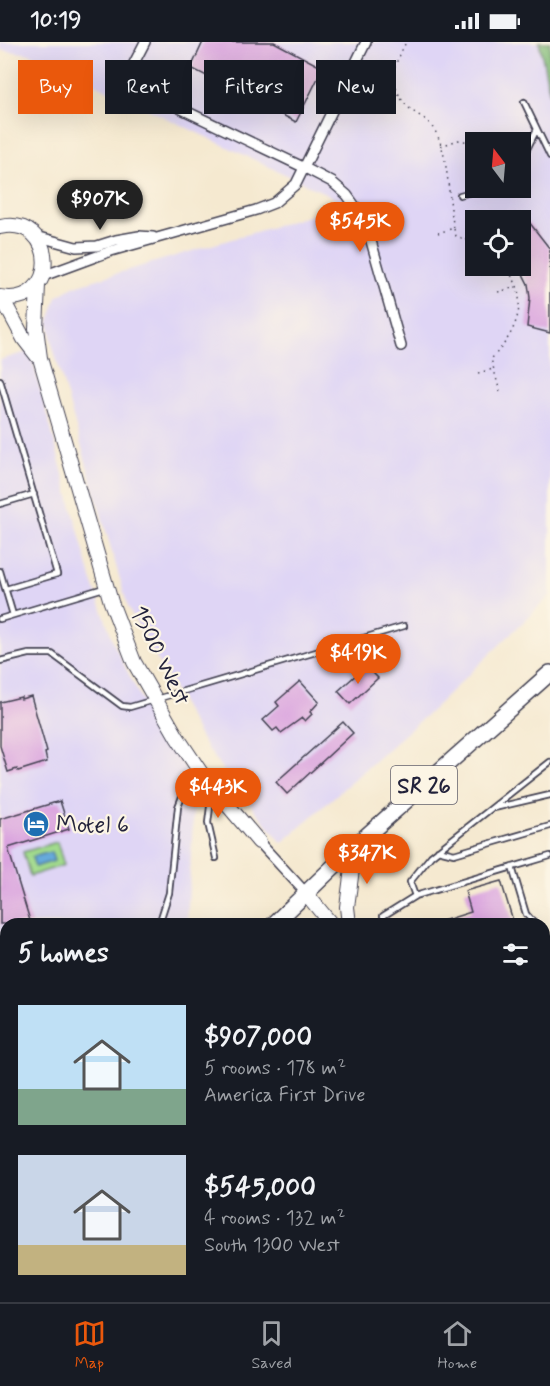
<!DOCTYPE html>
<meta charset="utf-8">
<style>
:root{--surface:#171b24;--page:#20242c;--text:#f1f3f6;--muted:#9ea1a6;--line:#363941;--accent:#ea580c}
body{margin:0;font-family:Mynerve,sans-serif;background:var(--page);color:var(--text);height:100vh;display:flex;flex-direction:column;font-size:22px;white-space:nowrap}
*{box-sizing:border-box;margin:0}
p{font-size:20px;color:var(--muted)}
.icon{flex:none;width:33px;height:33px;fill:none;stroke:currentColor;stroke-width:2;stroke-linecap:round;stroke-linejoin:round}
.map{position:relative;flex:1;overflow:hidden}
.sheet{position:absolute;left:0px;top:876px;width:550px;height:384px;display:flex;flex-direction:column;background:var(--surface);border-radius:18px 18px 0 0;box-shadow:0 6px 24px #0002}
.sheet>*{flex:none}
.hud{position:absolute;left:18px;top:18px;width:514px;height:54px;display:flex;gap:12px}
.needle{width:39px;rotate:344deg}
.buttons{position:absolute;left:465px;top:90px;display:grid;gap:12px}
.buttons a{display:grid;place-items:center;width:66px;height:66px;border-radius:0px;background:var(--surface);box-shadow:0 6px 24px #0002;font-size:30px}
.price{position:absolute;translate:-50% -51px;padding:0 14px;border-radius:21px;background:var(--accent);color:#fff;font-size:20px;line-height:39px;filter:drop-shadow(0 2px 3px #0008)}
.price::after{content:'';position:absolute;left:50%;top:36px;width:18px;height:14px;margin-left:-9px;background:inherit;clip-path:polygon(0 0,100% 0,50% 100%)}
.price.active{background:#222;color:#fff}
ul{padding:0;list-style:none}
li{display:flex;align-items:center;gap:18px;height:150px;padding:0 18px}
li span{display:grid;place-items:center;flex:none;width:168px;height:120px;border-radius:0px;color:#555}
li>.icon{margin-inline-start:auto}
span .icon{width:72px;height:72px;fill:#fffc;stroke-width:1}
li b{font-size:26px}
h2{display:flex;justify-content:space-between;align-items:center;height:72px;padding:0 18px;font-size:26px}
.tag{padding:0 21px;border-radius:0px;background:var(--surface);box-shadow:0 6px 24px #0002;font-size:21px;line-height:54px}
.tag.active{background:var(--accent);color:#fff}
.status{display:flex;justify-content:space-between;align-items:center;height:42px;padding:0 30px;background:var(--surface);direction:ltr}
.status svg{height:16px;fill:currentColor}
.dock{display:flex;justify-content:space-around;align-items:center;height:84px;border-top:2px solid var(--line);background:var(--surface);font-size:16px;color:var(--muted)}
.dock a{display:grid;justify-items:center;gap:3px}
.dock .active{color:var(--accent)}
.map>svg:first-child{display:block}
</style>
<div class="status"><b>10:19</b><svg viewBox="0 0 49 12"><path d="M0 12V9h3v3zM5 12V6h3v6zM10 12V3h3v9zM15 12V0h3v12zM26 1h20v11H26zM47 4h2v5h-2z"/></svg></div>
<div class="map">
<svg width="550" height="1260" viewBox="0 0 550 1260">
<rect width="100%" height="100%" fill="#fcf5e5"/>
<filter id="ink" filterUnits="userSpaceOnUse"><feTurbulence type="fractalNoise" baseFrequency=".0167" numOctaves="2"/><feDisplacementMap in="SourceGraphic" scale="12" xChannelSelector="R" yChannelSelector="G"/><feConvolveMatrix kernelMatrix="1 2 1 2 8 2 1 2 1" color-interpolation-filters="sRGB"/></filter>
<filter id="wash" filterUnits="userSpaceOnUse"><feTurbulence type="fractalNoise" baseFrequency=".008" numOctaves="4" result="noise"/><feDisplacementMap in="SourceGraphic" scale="24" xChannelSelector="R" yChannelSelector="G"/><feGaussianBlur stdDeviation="1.35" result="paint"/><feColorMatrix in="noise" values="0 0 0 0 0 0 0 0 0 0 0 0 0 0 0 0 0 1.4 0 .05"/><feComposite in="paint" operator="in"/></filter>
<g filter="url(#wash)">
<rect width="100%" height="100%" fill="#f5e9d0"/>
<!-- built -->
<path fill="#dfd5f5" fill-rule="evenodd" d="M 0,0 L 539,0 L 550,53 L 550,554 L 432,668 L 282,801 L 230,738 L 203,700 L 128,565 L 52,302 L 49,280 L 57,255 L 75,244 L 342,164 L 331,154 L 31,12 L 0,8 ZM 476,100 L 520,100 L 520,146 L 476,146 ZM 476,178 L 520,178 L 520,224 L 476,224 Z
M 30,309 L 91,536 L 114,602 L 140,655 L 195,743 L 187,882 L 6,882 L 6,1102 L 0,1107 L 0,318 Z
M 550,1068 L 550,1113 L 545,1114 L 545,1070 Z
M 545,1144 L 550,1163 L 550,1260 L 331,1260 L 330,1254 L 544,1254 Z"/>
<!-- green -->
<path fill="#a2db8d" stroke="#627e64" stroke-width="1.5" d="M 57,800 L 64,823 L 30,834 L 23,810 Z"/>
<!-- forest -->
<path fill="#81bb78" stroke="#526e5a" stroke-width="1.5" d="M 539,0 L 550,0 L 550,53 Z
M 301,1254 L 330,1254 L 332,1260 L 302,1260 Z"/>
<!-- water -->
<path fill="#66aadb" stroke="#44668b" stroke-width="1.5" d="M 51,810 L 54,819 L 35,825 L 32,815 Z"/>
<g id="blocks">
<!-- building -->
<path fill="#daa4df" d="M 203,0 L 274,0 L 323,26 L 296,80 L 191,26 Z
M 529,180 L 550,207 L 550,291 L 527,285 L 530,256 L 528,242 L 520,226 L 520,189 Z
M 366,624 L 378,636 L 350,662 L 338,649 Z
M 300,639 L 319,660 L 310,670 L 312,672 L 305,679 L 302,676 L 281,691 L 277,686 L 273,689 L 263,678 L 279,664 L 276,660 Z
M 31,654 L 47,710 L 45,711 L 47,720 L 18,729 L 17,727 L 8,730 L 0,704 L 0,660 L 21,655 L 21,657 Z
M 343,680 L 353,691 L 287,752 L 276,740 Z
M 60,759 L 69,787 L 8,806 L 31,882 L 0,882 L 0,777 Z
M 501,839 L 514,882 L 439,882 L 439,880 L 471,870 L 465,849 Z"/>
</g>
</g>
<g filter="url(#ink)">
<use href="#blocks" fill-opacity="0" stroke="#424051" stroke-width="1.5"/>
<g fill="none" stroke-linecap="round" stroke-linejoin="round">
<defs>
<path id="lane" d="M 524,60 L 550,114
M 520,121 L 537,87
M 460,153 L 486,146
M 0,338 L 57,532 L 6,547
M 0,462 L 34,452
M 0,529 L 13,573
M 0,577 L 104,546
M 0,619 L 29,612 L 52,612 L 122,664 L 130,665 L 404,584
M 212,749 L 208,781 L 216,816
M 494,766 L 550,753
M 438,808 L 454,812 L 550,784
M 512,825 L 526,872 L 535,882
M 415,854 L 410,840 L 431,814 L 550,720
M 159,882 L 169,851 L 178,765 L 185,747 L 201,736
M 385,882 L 383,874 L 415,854 L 550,814
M 544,917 L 550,937
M 0,920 L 6,919
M 0,950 L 6,948
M 550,957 L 547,966 L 550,975
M 0,1004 L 6,1023
M 544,1036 L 548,1032 L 550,1017
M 402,1254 L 404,1260
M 354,1260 L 375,1254"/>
<path id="street" d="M 125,40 L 305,126 L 332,140 L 347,153 L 365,178 L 401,304
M 118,52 L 145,0
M 36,194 L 76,205 L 97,204 L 116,198 L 139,194 L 153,195
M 43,234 L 111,209 L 256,168 L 274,161 L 296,142 L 366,0
M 259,800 L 305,850
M 437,1254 L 439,1260"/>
<path id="secondary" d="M 0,185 C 58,172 61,266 0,255
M 38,243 L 36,286 L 40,316 L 111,560 L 134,620 L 177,695 L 203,734 L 259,800
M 2,256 L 24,297 L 38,315
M 305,850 L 331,882
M 349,882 L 347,865 L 355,804
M 10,1260 L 13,1254"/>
<path id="primary" d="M 274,882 L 355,804 L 550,631
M 0,1164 L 6,1157"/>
<path id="highway" d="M 0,1193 L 6,1183"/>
</defs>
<!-- lane casing -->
<use href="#lane" stroke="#424051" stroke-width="8"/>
<!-- street casing -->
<use href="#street" stroke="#424051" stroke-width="12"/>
<!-- secondary casing -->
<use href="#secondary" stroke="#424051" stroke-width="16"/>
<!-- primary casing -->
<use href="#primary" stroke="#424051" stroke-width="18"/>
<!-- highway casing -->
<use href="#highway" stroke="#424051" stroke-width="21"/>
<!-- path -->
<path stroke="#424051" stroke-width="1.5" stroke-dasharray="1.5 4.5" stroke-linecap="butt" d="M 405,2 L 391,32 C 395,43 399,57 408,65 C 416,73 427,76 433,86 C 449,107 448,159 454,186 L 438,191
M 367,21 L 390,31
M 441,104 L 458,98 L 476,101
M 454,187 L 456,194 L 476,201
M 498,250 L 516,245
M 478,331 L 493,327
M 500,350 L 491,317 C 510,298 525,272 517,244 C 514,237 509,230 505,224
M 32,1260 L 35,1254"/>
<!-- lane -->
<use href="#lane" stroke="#fff" stroke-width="4.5"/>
<!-- street -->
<use href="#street" stroke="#fff" stroke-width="9"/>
<!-- secondary -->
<use href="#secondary" stroke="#fff" stroke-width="14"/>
<!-- primary -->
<use href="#primary" stroke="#fff" stroke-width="15"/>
<!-- highway -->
<use href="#highway" stroke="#fff" stroke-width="18"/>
</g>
</g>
<!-- icons -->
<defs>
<symbol id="hotel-disc" viewBox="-11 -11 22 22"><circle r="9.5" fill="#1f6fb2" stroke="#fcf5e5"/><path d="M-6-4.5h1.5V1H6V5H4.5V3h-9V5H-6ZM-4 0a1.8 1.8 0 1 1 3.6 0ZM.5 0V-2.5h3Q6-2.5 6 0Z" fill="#fff"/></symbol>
</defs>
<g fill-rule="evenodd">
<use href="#hotel-disc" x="21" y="767" width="30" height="30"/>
</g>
<g text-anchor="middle" stroke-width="4.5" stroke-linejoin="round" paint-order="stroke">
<!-- shield labels -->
<rect fill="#fcf5e5" stroke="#63616e" stroke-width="1.5" x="391" y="724" width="66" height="38" rx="4.5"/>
<g font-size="22" font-weight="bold" fill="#22223b">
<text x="424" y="751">SR 26</text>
</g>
<!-- street labels -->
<g font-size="24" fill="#22223b" stroke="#fcf5e5">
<text transform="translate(161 613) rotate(64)" y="8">1500 West</text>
</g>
<!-- poi labels -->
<g font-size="24" fill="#22223b" stroke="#fcf5e5" text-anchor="start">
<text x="56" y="790">Motel 6</text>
</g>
</g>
</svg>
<div class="buttons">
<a><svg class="needle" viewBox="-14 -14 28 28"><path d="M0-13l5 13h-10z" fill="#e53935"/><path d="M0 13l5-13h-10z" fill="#9ea1a6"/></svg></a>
<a><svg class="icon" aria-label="locate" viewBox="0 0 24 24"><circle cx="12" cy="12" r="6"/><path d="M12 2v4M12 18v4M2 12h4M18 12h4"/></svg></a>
</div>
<b class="price active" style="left:100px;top:189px">$907K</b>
<b class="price" style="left:360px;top:211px">$545K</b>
<b class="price" style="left:358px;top:643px">$419K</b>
<b class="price" style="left:218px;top:777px">$443K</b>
<b class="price" style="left:367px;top:843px">$347K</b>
<div class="hud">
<a class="tag active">Buy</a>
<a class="tag">Rent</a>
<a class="tag">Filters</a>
<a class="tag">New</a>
</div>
<section class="sheet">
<h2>5 homes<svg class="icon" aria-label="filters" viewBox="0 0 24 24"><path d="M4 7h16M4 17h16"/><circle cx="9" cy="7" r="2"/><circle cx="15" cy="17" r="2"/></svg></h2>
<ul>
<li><span style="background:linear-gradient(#bfe0f5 70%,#7fa58c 0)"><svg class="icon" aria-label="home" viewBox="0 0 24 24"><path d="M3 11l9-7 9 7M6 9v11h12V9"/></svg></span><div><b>$907,000</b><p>5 rooms · 178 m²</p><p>America First Drive</p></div></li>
<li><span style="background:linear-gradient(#c9d6e8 75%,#c2b280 0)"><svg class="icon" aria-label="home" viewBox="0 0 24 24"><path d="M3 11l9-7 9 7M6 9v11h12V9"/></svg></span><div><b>$545,000</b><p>4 rooms · 132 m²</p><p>South 1300 West</p></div></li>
</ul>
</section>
</div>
<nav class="dock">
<a class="active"><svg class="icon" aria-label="map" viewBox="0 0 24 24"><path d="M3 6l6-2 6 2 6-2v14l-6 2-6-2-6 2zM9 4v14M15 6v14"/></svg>Map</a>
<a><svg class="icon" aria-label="saved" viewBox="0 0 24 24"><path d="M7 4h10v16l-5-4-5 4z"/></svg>Saved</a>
<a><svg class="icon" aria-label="home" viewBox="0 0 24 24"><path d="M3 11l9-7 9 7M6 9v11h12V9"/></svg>Home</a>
</nav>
